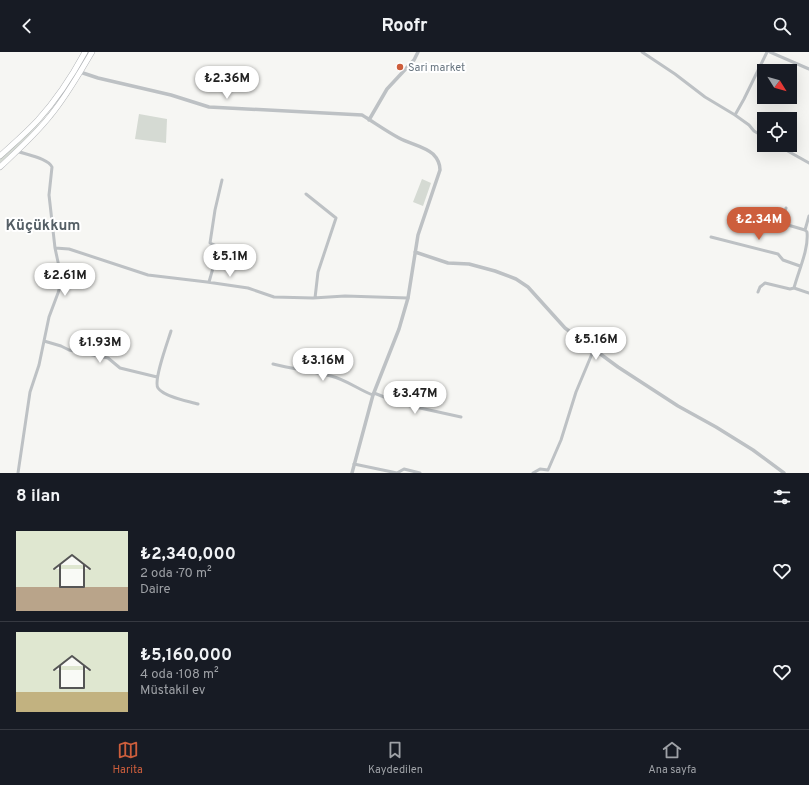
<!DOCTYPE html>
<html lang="tr">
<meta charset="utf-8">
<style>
:root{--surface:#171b24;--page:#242831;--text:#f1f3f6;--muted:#9ea1a6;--line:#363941;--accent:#cd5e3c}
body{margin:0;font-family:Overpass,sans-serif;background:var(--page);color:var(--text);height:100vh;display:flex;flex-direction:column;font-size:15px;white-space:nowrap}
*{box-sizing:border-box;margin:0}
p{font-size:13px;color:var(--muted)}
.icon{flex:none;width:22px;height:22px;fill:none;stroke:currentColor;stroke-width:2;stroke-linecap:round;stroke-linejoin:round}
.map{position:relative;height:421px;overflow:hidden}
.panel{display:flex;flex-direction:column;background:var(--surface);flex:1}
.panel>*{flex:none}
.needle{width:26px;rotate:127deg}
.tools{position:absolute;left:757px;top:12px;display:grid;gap:8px}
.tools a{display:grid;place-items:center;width:40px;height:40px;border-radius:0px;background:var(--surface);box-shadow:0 4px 16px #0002;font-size:20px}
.price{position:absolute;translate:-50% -34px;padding:0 9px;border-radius:14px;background:#fff;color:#222;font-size:13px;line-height:26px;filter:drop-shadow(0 1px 2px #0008)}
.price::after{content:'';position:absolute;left:50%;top:24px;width:12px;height:9px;margin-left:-6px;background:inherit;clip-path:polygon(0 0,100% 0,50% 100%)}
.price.current{background:var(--accent);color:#fff}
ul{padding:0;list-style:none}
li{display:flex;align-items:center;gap:12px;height:100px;padding:0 16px}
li+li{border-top:1px solid var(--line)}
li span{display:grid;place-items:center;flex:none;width:112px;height:80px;border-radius:0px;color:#555}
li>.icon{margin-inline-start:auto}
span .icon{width:48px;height:48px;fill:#fffc;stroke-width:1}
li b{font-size:17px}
h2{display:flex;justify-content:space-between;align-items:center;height:48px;padding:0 16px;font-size:17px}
header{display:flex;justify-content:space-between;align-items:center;height:52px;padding:0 16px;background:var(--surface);font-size:18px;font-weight:700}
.menu{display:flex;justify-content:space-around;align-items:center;height:56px;border-top:1px solid var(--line);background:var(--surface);font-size:11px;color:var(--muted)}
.menu a{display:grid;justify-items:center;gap:2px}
.menu .current{color:var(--accent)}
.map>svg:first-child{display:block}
</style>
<header><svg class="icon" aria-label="back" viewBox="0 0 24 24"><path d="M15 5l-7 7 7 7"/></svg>Roofr<svg class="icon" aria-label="search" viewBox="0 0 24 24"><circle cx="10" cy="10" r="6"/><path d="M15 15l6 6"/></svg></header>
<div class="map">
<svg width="809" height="421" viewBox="0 0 809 421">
<rect width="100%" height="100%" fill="#f6f6f3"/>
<!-- green -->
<path fill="#d5dad3" d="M 68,31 L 70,32 C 48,63 29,85 0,111 L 0,107 L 14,94 Z
M 139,62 L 167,67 L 166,91 L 135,87 Z
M 422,127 L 431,131 L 423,154 L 413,150 Z"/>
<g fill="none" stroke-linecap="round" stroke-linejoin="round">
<defs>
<path id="trunk" d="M 0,104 C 13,92 26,81 38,68 C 56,48 72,24 85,0
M 0,115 C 17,99 35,83 50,64 C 66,45 79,22 92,0"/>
</defs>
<!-- trunk casing -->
<use href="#trunk" stroke="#b1b4b7" stroke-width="6"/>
<!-- minor -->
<path stroke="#bdc1c4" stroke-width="3" d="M 642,0 L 675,22 L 705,45 L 735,63 L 749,73 L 754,79 L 764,85
M 770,0 L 809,17
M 735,63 L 744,47 L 767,0
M 777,93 L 809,111
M 17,99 C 27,103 48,106 52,115 L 49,143 L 55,196 L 61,224 L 61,231 L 58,241 L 49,265 L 39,313 L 30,340 L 18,421
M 306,142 L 336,166 L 318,220 L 315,246
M 786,156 L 781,171 L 805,178
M 809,164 L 805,178 L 807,180 C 809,197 798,220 794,236 L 809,241
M 711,185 L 778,202 L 783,208 L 800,214
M 55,196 L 69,197 L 148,223 L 207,230 L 248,236 L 274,245 L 313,246 L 345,244 L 408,246
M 209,230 L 219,195 L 210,191 L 215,158 L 222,128
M 758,240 L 760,235 L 765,231 L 790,237 L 794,236
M 171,279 C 168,289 153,329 158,336 C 164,345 188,349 198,352
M 44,289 L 61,294 L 69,298 L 108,306 L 120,316 L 157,325
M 273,312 C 292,317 312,319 331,324 C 347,328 359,338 373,343
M 374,341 L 402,352 L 461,365
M 354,412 L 397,421 L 404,417 L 420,421
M 533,421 L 540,417 L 548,418 L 561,388 L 576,340 L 594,297"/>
<!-- tertiary -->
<path stroke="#bdc1c4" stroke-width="3.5" d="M 80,20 L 98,26 L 171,43 L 209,55 L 362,63 C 375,71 386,79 399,86 C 410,92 424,94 433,102 C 438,107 440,111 440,118 L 418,183 L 408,246 L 399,277 L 373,343 L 352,421
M 369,68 L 387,37 L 414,8 L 418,0
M 415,200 L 448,211 L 469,212 L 495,219 L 516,227 L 528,235 L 565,276 L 618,315 L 678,354 L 716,375 L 753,398 L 784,421"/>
<!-- trunk -->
<use href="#trunk" stroke="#fff" stroke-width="5"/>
</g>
<!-- markers -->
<circle fill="#cd5e3c" stroke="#fff" stroke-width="1.5" cx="400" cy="15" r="4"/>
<g text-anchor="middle" stroke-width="4" stroke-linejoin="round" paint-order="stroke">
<!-- poi labels -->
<g font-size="11" fill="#697680" stroke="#fff" text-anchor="start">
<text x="408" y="19">Sari market</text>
</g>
<!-- district labels -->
<g font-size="15" font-weight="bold" fill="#555f66" stroke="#fff">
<text x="43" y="178">Küçükkum</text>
</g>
</g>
</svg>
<div class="tools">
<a><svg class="needle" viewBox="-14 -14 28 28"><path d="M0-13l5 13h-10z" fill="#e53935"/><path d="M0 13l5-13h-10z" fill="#9ea1a6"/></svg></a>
<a><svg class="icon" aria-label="locate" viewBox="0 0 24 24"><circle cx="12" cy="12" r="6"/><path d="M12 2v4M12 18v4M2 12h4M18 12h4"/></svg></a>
</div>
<b class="price" style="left:227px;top:48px">₺2.36M</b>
<b class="price current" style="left:759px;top:189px">₺2.34M</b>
<b class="price" style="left:230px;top:226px">₺5.1M</b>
<b class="price" style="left:65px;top:245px">₺2.61M</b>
<b class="price" style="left:596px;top:309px">₺5.16M</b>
<b class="price" style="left:100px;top:312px">₺1.93M</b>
<b class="price" style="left:323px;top:330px">₺3.16M</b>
<b class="price" style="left:415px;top:363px">₺3.47M</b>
</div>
<section class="panel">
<h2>8 ilan<svg class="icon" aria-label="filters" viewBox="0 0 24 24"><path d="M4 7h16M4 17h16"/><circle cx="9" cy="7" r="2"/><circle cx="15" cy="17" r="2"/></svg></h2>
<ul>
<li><span style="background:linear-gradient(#dfe7d0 70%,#b9a48a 0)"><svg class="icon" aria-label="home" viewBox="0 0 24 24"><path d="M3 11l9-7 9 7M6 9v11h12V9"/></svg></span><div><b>₺2,340,000</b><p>2 oda · 70 m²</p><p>Daire</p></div><svg class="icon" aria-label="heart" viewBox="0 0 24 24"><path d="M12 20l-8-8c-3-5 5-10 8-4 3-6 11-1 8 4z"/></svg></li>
<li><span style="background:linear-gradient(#dfe7d0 75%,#c2b280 0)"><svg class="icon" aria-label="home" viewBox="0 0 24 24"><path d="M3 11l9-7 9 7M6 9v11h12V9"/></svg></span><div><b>₺5,160,000</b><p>4 oda · 108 m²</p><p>Müstakil ev</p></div><svg class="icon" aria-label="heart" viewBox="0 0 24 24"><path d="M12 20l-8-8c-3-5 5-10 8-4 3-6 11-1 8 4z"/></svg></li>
</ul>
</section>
<nav class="menu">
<a class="current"><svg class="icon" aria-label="map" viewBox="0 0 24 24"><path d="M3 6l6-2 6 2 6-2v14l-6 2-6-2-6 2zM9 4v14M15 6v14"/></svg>Harita</a>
<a><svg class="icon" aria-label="saved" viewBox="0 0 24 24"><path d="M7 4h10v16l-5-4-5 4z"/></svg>Kaydedilen</a>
<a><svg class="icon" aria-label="home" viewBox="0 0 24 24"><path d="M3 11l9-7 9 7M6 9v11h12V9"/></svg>Ana sayfa</a>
</nav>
